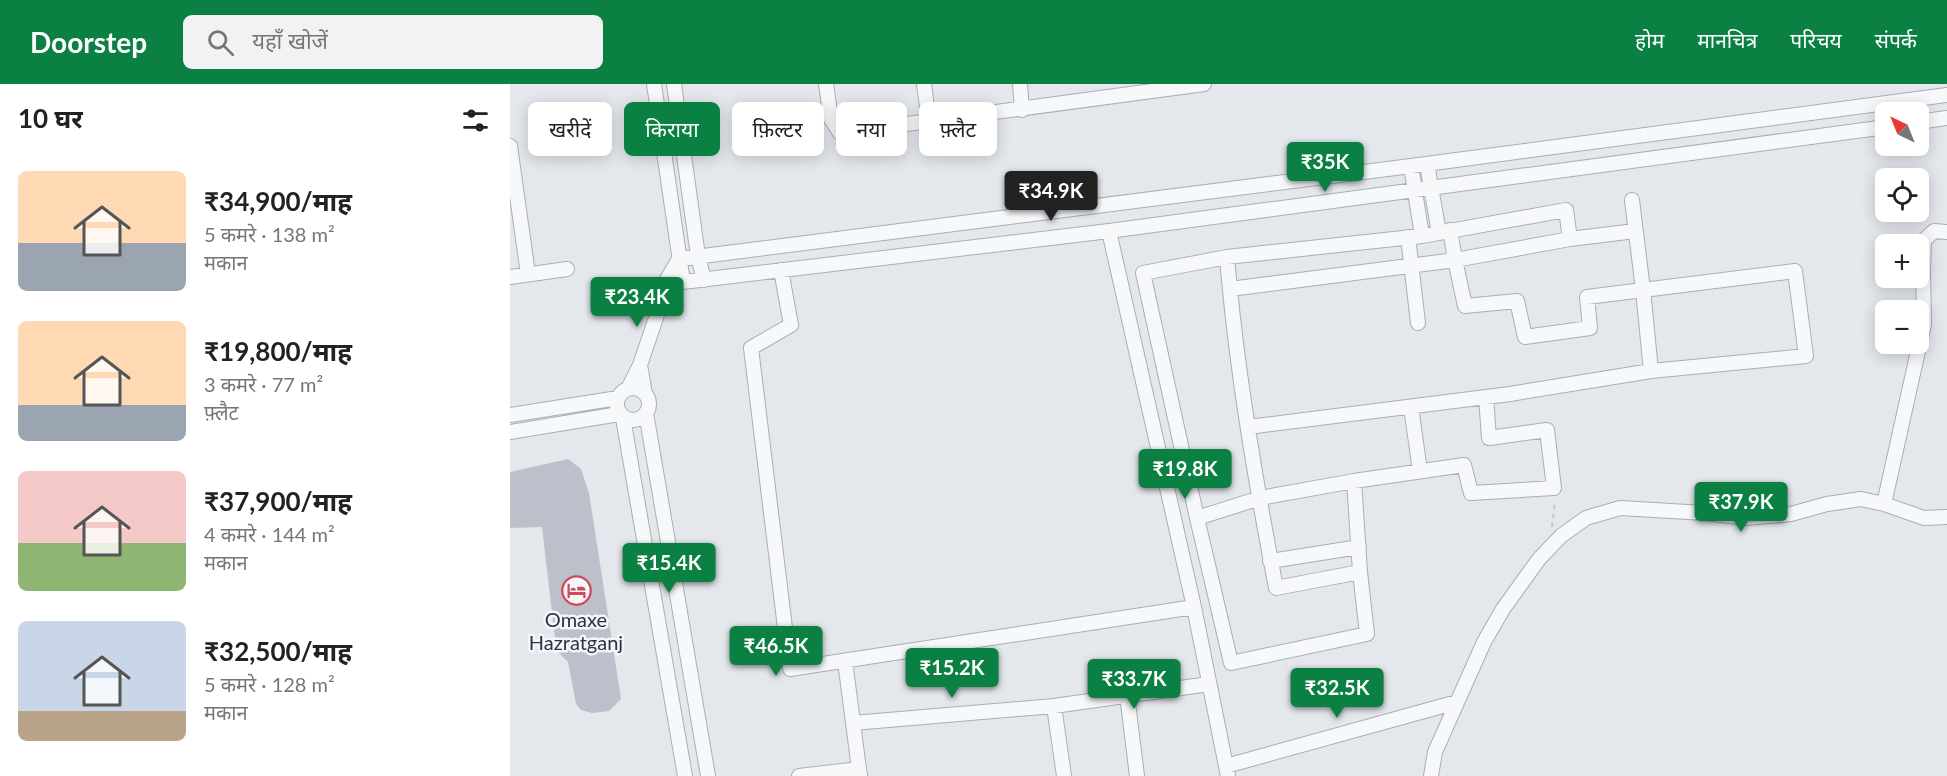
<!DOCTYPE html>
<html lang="hi">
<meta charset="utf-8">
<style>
:root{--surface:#fff;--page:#f2f2f2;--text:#222;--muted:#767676;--accent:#0b8043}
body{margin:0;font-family:Lato,"Noto Sans Devanagari",sans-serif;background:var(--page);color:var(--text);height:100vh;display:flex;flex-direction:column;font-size:22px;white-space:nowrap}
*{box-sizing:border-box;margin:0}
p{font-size:20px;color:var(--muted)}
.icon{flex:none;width:33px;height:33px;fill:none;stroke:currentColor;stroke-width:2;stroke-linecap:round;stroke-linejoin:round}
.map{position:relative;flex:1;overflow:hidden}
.drawer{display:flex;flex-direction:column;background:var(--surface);width:510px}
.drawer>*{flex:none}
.banner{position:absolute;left:18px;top:18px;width:570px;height:54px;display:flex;gap:12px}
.needle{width:39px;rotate:317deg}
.tools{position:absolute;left:1365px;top:18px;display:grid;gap:12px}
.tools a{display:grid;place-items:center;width:54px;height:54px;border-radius:9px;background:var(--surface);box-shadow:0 3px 15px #0003;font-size:30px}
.price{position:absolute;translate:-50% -51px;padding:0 14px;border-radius:6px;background:var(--accent);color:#fff;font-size:20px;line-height:39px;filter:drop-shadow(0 2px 3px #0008)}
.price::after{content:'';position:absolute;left:50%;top:36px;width:18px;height:14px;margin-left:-9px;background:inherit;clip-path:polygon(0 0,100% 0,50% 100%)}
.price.current{background:#222;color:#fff}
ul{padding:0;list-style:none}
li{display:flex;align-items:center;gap:18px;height:150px;padding:0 18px}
li span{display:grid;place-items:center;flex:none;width:168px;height:120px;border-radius:9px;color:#555}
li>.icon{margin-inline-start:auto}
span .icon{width:72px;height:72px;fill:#fffc;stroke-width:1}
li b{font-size:26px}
h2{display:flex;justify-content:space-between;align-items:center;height:72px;padding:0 18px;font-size:26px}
.tag{padding:0 21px;border-radius:9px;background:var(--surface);box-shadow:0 3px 15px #0003;font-size:21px;line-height:54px}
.tag.current{background:var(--accent);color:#fff}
header{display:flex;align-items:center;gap:36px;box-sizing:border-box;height:84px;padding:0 30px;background:var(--accent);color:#fff}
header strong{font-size:28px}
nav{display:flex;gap:33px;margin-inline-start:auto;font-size:21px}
.search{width:420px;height:54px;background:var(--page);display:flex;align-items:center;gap:15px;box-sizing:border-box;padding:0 21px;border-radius:9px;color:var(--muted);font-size:22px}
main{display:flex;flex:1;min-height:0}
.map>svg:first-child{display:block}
</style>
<header>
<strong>Doorstep</strong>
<div class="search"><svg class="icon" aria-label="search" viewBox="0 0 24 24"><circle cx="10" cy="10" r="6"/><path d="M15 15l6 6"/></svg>यहाँ खोजें</div>
<nav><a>होम</a><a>मानचित्र</a><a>परिचय</a><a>संपर्क</a></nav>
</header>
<main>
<section class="drawer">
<h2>10 घर<svg class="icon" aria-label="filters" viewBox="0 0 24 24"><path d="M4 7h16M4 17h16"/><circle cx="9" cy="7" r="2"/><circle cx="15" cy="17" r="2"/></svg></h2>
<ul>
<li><span style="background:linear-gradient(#ffd9b3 60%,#9aa5b1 0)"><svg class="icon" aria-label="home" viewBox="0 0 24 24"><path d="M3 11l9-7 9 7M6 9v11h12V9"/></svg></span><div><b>₹34,900/माह</b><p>5 कमरे · 138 m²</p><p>मकान</p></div></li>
<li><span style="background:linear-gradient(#ffd9b3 70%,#9aa5b1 0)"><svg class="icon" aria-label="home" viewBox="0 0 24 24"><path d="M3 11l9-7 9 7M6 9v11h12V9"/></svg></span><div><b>₹19,800/माह</b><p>3 कमरे · 77 m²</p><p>फ़्लैट</p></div></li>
<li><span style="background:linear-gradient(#f6c9c9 60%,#8fb573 0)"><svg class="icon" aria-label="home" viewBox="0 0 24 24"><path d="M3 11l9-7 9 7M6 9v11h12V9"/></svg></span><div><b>₹37,900/माह</b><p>4 कमरे · 144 m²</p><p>मकान</p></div></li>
<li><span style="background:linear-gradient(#c9d6e8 75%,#b9a48a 0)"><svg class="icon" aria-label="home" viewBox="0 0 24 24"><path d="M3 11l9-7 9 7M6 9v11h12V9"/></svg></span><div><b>₹32,500/माह</b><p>5 कमरे · 128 m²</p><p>मकान</p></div></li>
</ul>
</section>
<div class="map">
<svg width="1437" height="692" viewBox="0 0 1437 692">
<rect width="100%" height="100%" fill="#e4e7ec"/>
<!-- building -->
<path fill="#bbc0ca" d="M 58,375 L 71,385 L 79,409 L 111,615 L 99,627 L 82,629 L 71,626 L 66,620 L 58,578 L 48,568 L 44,546 L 32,443 L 0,444 L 0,388 Z"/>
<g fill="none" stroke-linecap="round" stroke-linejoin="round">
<defs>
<path id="minor" d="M 144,0 L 173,198 L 599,147 L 1376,43
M 164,0 L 188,172 L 194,196
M 316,0 L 321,35 L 330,49 L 694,0
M 414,0 L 419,38
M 510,0 L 512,26
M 1408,38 L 1437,34
M 0,62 L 18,190
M 917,80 L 929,149
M 901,82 L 912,152
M 599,147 L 684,523 L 718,692
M 898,153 L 908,239
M 1060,155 L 945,176 L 955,222 L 1007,217 L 1015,253 L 1080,244 L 1077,213 L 1133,206 L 1141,287
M 717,173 L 633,189 L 687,434 L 721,579 L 857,550 L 850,488
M 271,186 L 281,241 L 241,264 L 280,585 L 684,523
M 0,193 L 57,185
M 720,205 L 945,176 L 940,146
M 130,281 L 152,216 L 157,195 L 169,175 L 901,82 L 1437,11
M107 320a16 16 0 1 1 32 0a16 16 0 1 1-32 0Z
M 118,305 L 130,281 L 135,310
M 901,323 L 910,387
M 136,329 L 198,692
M 0,331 L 108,314
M 113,334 L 175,692
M 738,343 L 1000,310 L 1141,287 L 1296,272 L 1285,187 L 1133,206 L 1122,116
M 0,348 L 109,330
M 844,397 L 850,488 L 766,504 C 745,395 726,284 717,173 L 912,152 L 1056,126 L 1060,155 L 1125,147
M 1374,420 L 1414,434 L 1437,433
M 687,434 L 750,414 L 844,397 L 954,381 L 961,409 L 1044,404 L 1037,346 L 979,354 L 976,313
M 760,477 L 849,463
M 335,577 L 349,685
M 617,611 L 627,692
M 544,622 L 554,692
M 343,639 L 544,622 L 699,600
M 716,682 L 947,618
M 289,692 L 349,685 L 350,691
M 921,692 L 925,668 L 974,558 L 993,525 L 1029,475 L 1051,452 L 1076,434 L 1110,424 L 1195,429 L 1236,434 L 1281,430 L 1317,420 L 1351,415 L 1374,420 L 1414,240 L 1413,188 L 1414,156 L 1424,147 L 1437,148"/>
</defs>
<!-- minor casing -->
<use href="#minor" stroke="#a9aeb7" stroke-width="16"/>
<!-- path -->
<path stroke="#c2c5cb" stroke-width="2" stroke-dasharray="4.5 4.5" stroke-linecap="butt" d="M 1042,443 L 1045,416"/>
<!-- minor -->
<use href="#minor" stroke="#f7f8fa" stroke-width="14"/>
</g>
<!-- icons -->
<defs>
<symbol id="hotel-ring" viewBox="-11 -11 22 22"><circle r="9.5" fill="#f4f6f9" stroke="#d1495b" stroke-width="1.5"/><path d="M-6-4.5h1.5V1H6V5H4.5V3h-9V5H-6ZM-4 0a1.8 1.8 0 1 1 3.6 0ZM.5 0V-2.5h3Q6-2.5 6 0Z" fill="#d1495b"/></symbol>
</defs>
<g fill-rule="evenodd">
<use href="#hotel-ring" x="50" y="490" width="33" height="33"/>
</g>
<g text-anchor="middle" stroke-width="5" stroke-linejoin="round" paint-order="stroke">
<!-- poi labels -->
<g font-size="20" fill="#2b3445" stroke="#f4f6f9">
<text x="66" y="543">Omaxe<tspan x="66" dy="23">Hazratganj</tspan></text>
</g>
</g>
</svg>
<div class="tools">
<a><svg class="needle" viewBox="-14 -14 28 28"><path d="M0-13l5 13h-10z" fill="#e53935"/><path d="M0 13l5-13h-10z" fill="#767676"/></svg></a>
<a><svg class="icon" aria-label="locate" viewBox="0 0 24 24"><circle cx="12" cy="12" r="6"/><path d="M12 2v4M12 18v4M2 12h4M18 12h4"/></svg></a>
<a>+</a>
<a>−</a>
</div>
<b class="price" style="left:815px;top:109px">₹35K</b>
<b class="price current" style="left:541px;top:138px">₹34.9K</b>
<b class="price" style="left:127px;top:244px">₹23.4K</b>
<b class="price" style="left:675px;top:416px">₹19.8K</b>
<b class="price" style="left:1231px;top:449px">₹37.9K</b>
<b class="price" style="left:159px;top:510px">₹15.4K</b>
<b class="price" style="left:266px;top:593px">₹46.5K</b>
<b class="price" style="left:442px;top:615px">₹15.2K</b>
<b class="price" style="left:624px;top:626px">₹33.7K</b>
<b class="price" style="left:827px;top:635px">₹32.5K</b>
<div class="banner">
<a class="tag">खरीदें</a>
<a class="tag current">किराया</a>
<a class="tag">फ़िल्टर</a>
<a class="tag">नया</a>
<a class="tag">फ़्लैट</a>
</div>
</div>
</main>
